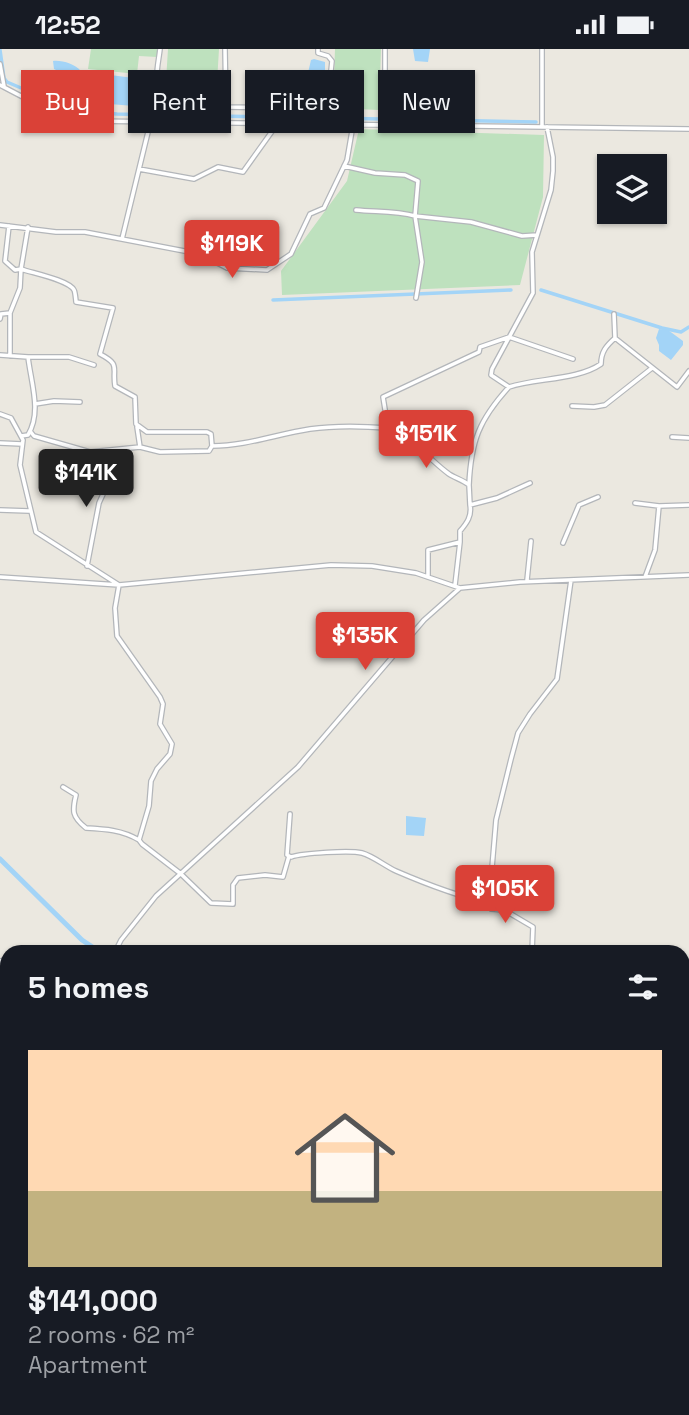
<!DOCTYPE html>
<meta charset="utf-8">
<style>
:root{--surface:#171b24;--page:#20242c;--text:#f1f3f6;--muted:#9ea1a6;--line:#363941;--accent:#da4137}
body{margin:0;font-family:"Space Grotesk",sans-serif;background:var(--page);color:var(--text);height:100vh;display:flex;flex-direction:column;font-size:26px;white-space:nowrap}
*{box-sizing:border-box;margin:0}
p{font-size:23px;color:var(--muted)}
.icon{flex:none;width:38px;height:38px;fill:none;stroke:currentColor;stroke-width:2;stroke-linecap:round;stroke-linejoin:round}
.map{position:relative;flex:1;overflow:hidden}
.sheet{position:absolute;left:0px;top:896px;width:690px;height:471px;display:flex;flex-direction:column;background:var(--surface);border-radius:21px 21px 0 0;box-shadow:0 2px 5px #0004}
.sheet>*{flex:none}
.hud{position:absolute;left:21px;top:21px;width:648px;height:63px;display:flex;gap:14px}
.tools{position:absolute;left:597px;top:105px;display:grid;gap:14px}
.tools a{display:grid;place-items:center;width:70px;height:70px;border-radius:0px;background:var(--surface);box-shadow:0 2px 5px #0004;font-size:35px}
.price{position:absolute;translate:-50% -60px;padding:0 16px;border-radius:7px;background:var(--accent);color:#fff;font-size:23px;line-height:46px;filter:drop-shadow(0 2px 4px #0008)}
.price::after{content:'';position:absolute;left:50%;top:42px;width:21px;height:16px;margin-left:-10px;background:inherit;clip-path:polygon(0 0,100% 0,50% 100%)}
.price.selected{background:#222;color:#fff}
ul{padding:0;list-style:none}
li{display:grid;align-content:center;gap:14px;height:371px;padding:0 28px}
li+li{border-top:2px solid var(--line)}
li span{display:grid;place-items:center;height:217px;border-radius:0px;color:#555}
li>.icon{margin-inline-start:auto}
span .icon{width:126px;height:126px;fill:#fffc;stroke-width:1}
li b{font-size:30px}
h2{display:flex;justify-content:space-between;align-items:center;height:84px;padding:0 28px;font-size:30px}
.tag{padding:0 24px;border-radius:0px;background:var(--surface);box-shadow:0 2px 5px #0004;font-size:24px;line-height:63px}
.tag.selected{background:var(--accent);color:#fff}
.status{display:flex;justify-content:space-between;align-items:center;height:49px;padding:0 35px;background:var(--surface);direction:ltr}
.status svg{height:19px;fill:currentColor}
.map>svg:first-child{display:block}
</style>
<div class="status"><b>12:52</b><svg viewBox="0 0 49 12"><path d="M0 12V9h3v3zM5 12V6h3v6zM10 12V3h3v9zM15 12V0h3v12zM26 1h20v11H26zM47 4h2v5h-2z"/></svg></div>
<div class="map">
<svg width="689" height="1366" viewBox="0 0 689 1366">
<rect width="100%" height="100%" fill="#ebe8e0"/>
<!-- green -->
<path fill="#bee1be" d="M 91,0 L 158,0 L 157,8 L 139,7 L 137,25 L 88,20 Z
M 168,0 L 219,0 L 216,50 L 165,47 Z
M 335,0 L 381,0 L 379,61 L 333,59 Z
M 359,80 L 544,86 L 543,148 L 520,236 L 282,246 L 281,222 L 347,132 Z"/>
<!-- water -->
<path fill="#a3d4f7" d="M 413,0 L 430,0 L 428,13 L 415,12 Z
M 314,10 L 325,13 L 325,21 L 321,32 L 307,28 L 311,11 Z
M 53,12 C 62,11 75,15 81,22 L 82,30 L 66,37 L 62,34 L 62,24 L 54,20 Z
M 87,23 L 149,31 L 151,35 L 146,58 L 85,53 L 81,50 Z
M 659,280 L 668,281 L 683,292 L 683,296 L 671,311 L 659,302 L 659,296 L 656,289 Z
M 406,767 L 426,769 L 424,787 L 406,786 Z"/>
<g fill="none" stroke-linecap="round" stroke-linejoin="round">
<!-- canal -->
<path stroke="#a3d4f7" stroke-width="3.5" d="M 0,1 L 4,29 L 7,33 L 75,62 L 117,65 L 381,70
M 389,70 L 536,73
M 541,241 L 662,279 L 681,283 L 689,278
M 273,251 L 511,241"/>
<!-- river -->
<path stroke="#a3d4f7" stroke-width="5" d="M 0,810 L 82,891 L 100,903
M 682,1266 L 689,1267"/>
<defs>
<path id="minor" d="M 160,0 C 158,19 150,41 170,52 L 225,53
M 225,0 L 226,58 L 327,60 L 332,12 L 328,7 L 318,4 L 318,0
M 385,0 L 385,76
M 0,15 L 4,37
M 0,36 C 30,52 57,67 91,72 L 689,80
M 542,78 L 542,0
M 547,78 L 553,108 L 553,122 L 551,141 L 532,203 L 533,244 L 492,320 L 491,326 L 509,338 C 537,329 578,331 601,315 C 601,303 606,297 615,289 L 614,265
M 344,117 L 375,124 L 405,126 L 418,132 L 415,167 L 471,173 L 522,187 L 537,186
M 139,120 L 194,130 L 218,118 L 243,123 L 278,74
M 356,161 C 376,163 396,162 415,167 L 422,213 L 416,249
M 0,176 L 56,183 L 85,183 L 200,205 L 227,219 L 267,221 L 291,205 L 310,165 L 324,159 L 347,111 L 353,76
M 28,178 L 21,220 C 32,224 69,231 74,241 C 75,242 76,252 76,253 L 113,259 L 100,305 C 121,316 112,318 115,337 L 135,348 L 136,375 L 147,383 L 207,383 L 211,385 L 212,397 C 246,397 277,385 310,380 C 337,376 362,377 388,379 L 383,348 L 479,303 L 480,298 L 509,288 L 573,310
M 122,190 L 158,42
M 0,270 L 1,265 L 10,264 L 20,239 L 21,220 L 15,221 L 5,212 L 9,177
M 615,289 L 677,338 L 689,322
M 0,306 L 28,308 C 31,334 42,363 28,386 L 21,387
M 10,307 L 10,264
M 28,308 L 69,308 L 94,316
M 35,355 L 54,352 L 80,353
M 572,357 L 594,358 L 605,356 L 652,319
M 0,365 L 11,369 L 23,391 L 20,416 L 36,483 L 119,536 L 331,516 L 372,517 L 416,524 L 460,539
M 137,378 L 140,398
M 388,379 L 397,382 L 397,386 C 419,395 431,412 449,425 C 455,429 463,431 469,436 L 470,456
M 30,382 L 34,387 L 90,403 L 140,398 L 160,403 L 209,402 L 212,397
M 672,388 L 689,389
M 0,394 L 22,395
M 469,436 C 471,392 479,371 509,338
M 635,454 L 659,457 L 689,456
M 0,461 L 29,462
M 563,494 L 579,456 L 598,448
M 87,517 L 99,454 L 104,443 L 105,423 L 100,403
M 0,528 L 119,536 L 115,559 L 117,587 L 160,648 L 163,655 L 160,675 L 172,695 L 170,705 L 157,720 L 151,732 L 149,757 L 139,791 L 142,795 L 181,825 L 211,854 L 233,855 L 233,836 L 238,829 L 265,826 L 283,828 L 289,807
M 428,528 L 428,501 L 460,493 L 460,482 C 467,474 472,467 470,456 L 497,449 L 530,434
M 645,528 L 655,501 L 659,457
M 527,531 L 531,492
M 455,536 L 460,493
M 63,738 L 76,746 C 72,762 72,768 86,779 C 105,780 122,781 139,791
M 290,765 L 287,806 L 291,808 C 303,804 350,801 362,804 C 373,807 385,817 396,822 C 426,835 457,847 489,854 L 491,860 L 504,861 L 533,878 L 532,903
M 489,854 L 496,771 L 511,710 L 518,684 L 530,665 L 557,630 L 571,531
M 115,903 L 121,891 L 156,847 L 298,718 L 424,571 L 460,539 L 520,533 L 689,526
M 0,912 L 7,911
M 682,938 L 689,938
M 682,1060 L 689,1057
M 0,1167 L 7,1131
M 682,1212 L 689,1212
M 682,1278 L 689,1278
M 682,1333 L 689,1336
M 658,1360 L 660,1366
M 347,1366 L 348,1360
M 447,1366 L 448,1360
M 530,1366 L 533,1360"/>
</defs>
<!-- minor casing -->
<use href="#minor" stroke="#b3b6ba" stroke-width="6"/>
<!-- minor -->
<use href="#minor" stroke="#fff" stroke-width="3.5"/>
<!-- rail -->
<path stroke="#b1b2b2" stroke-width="2" stroke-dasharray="2 9" stroke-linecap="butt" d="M 682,1055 L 689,1052
M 135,1366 L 146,1360"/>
</g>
</svg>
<div class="tools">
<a><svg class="icon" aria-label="layers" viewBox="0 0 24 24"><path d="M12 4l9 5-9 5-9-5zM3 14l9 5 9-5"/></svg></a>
</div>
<b class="price" style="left:232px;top:231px">$119K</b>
<b class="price" style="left:426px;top:421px">$151K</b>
<b class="price selected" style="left:86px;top:460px">$141K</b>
<b class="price" style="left:365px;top:623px">$135K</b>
<b class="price" style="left:505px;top:876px">$105K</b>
<div class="hud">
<a class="tag selected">Buy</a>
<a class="tag">Rent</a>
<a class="tag">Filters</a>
<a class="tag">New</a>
</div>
<section class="sheet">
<h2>5 homes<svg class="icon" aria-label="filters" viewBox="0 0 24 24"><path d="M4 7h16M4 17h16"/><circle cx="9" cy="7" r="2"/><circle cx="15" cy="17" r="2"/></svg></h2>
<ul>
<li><span style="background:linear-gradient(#ffd9b3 65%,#c2b280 0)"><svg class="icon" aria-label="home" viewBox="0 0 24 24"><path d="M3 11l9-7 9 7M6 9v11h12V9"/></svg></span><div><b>$141,000</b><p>2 rooms · 62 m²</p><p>Apartment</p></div></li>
</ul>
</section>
</div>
